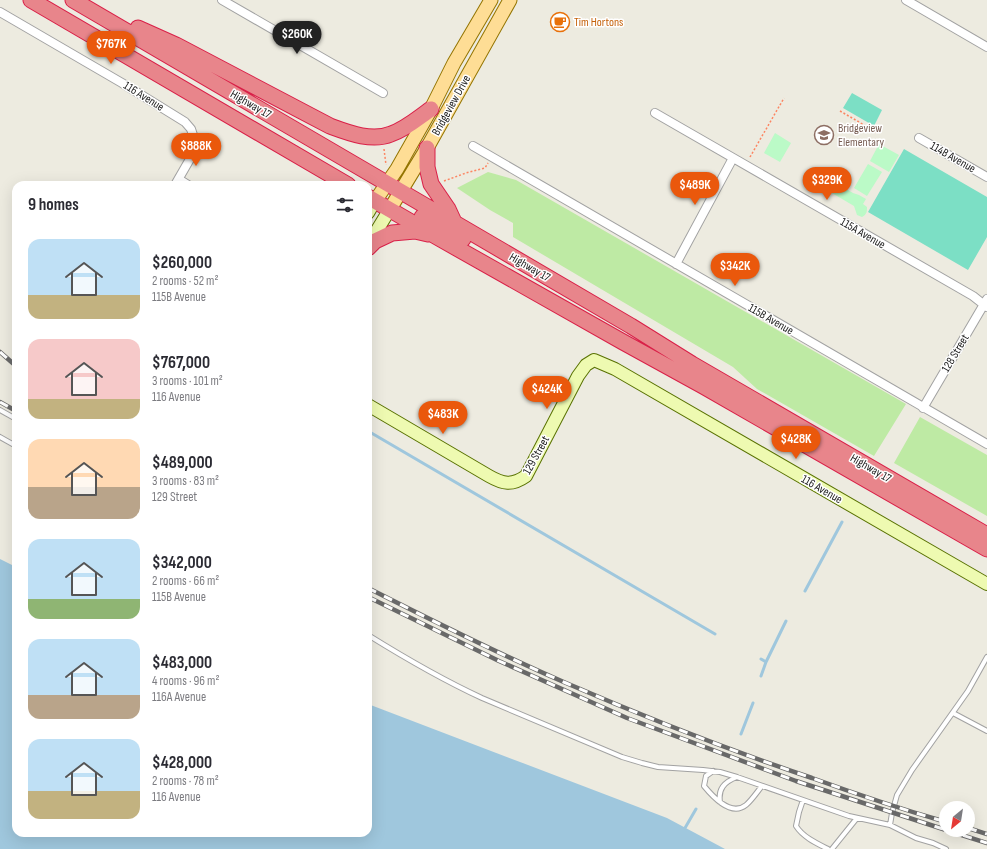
<!DOCTYPE html>
<meta charset="utf-8">
<style>
:root{--surface:#fff;--page:#f2f2f3;--text:#2b2b33;--muted:#7c7c81;--accent:#ea580c}
body{margin:0;font-family:"Sofia Sans Condensed",sans-serif;background:var(--page);color:var(--text);height:100vh;display:flex;flex-direction:column;font-size:15px;white-space:nowrap}
*{box-sizing:border-box;margin:0}
p{font-size:13px;color:var(--muted)}
.icon{flex:none;width:22px;height:22px;fill:none;stroke:currentColor;stroke-width:2;stroke-linecap:round;stroke-linejoin:round}
.map{position:relative;flex:1;overflow:hidden}
.drawer{position:absolute;left:12px;top:181px;width:360px;height:656px;display:flex;flex-direction:column;background:var(--surface);border-radius:12px;box-shadow:0 4px 16px #0002}
.drawer>*{flex:none}
.needle{width:26px;rotate:210deg}
.controls{position:absolute;left:939px;top:801px;display:grid;gap:8px}
.controls a{display:grid;place-items:center;width:36px;height:36px;border-radius:50%;background:var(--surface);box-shadow:0 4px 16px #0002;font-size:20px}
.price{position:absolute;translate:-50% -34px;padding:0 9px;border-radius:14px;background:var(--accent);color:#fff;font-size:13px;line-height:26px;filter:drop-shadow(0 1px 2px #0008)}
.price::after{content:'';position:absolute;left:50%;top:24px;width:12px;height:9px;margin-left:-6px;background:inherit;clip-path:polygon(0 0,100% 0,50% 100%)}
.price.current{background:#222;color:#fff}
ul{padding:0;list-style:none}
li{display:flex;align-items:center;gap:12px;height:100px;padding:0 16px}
li span{display:grid;place-items:center;flex:none;width:112px;height:80px;border-radius:12px;color:#555}
li>.icon{margin-inline-start:auto}
span .icon{width:48px;height:48px;fill:#fffc;stroke-width:1}
li b{font-size:17px}
h2{display:flex;justify-content:space-between;align-items:center;height:48px;padding:0 16px;font-size:17px}
.map>svg:first-child{display:block}
</style>
<div class="map">
<svg width="987" height="849" viewBox="0 0 987 849">
<rect width="100%" height="100%" fill="#edebe0"/>
<!-- grass -->
<path fill="#beeaa4" d="M 488,172 L 516,180 L 906,404 L 874,456 L 757,389 L 733,367 L 513,237 L 513,223 L 490,210 L 457,188 Z
M 920,417 L 987,455 L 987,516 L 894,463 Z"/>
<!-- park -->
<path fill="#bbfac7" d="M 775,133 L 791,143 L 780,162 L 764,153 Z
M 879,144 L 899,155 L 889,172 L 870,161 Z
M 868,164 L 882,172 L 867,196 L 854,188 Z
M 825,177 L 853,193 L 859,195 L 866,199 L 863,204 L 867,207 C 867,212 867,214 862,217 L 857,215 L 854,206 L 820,186 Z"/>
<!-- pitch -->
<path fill="#7cdfc5" d="M 852,93 L 882,110 L 874,126 L 843,108 Z
M 904,149 L 987,197 L 987,237 L 968,270 L 868,212 Z"/>
<!-- water -->
<path fill="#9fc7dd" d="M 0,559 L 16,567 L 16,833 L 368,833 L 368,704 L 667,818 L 725,849 L 0,849 Z"/>
<g fill="none" stroke-linecap="round" stroke-linejoin="round">
<!-- stream -->
<path stroke="#9fc7dd" stroke-width="3" d="M 368,431 L 715,634
M 805,591 L 842,522
M 761,659 L 766,662 L 761,676
M 766,662 L 786,621
M 741,734 L 753,703
M 685,828 L 696,809"/>
<defs>
<path id="lane" d="M 179,177 L 192,185
M 0,410 L 16,419
M 0,437 L 16,446
M 368,635 C 405,658 443,680 482,698 L 622,757 L 642,763 L 658,767 L 703,770 L 720,772 L 737,777 L 849,816 L 890,825 L 916,838 L 933,843 L 946,849
M 953,713 L 987,731
M 713,771 L 706,776 L 704,786 C 713,797 731,817 746,805 C 752,800 757,792 762,786
M 803,800 L 799,812 L 796,826 C 803,837 816,843 828,849
M 720,802 C 718,789 724,782 737,777
M 890,825 L 892,813 L 897,795 L 912,770 L 968,691 L 987,657
M 832,849 L 857,818"/>
<path id="street" d="M 222,0 L 383,93
M 906,0 L 987,47
M 0,12 L 122,83 L 185,122 L 191,129 L 195,141 L 194,152 L 175,185
M 655,113 L 973,296 L 987,307
M 919,138 L 987,177
M 473,146 L 987,444
M 676,264 L 733,158
M 923,408 L 987,299"/>
<path id="secondary" d="M 368,213 L 375,201
M 368,245 L 390,209
M 368,405 L 489,476 C 503,484 512,486 526,476 L 578,376 L 586,365 L 594,360 L 615,369 L 987,584"/>
<path id="primary" d="M 375,201 L 397,169 L 431,109 L 454,63 L 491,0
M 390,209 L 427,148 L 510,0"/>
<path id="highway" d="M 31,0 L 348,185
M 73,0 L 631,326 L 692,364 L 987,535
M 138,28 L 176,45 L 330,126 C 349,133 372,142 391,134 C 406,129 418,118 431,109
M 427,148 L 427,167 L 431,184 L 448,209 L 454,222
M 368,197 L 437,237 L 623,342 L 703,386 L 987,549
M 422,217 L 463,239
M 368,248 L 375,241 L 392,233 L 415,231 L 428,234"/>
</defs>
<!-- lane casing -->
<use href="#lane" stroke="#a2a2a2" stroke-width="6"/>
<!-- street casing -->
<use href="#street" stroke="#a2a2a2" stroke-width="10"/>
<!-- secondary casing -->
<use href="#secondary" stroke="#597202" stroke-width="14"/>
<!-- primary casing -->
<use href="#primary" stroke="#937400" stroke-width="15"/>
<!-- highway casing -->
<use href="#highway" stroke="#d92048" stroke-width="17"/>
<!-- path -->
<path stroke="#fc8562" stroke-width="1.5" stroke-dasharray="2 2" stroke-linecap="butt" d="M 840,111 L 878,133
M 384,149 L 386,165
M 750,157 L 784,98
M 444,181 L 466,173 L 485,168 L 488,163"/>
<!-- lane -->
<use href="#lane" stroke="#fff" stroke-width="4"/>
<!-- street -->
<use href="#street" stroke="#fff" stroke-width="8"/>
<!-- secondary -->
<use href="#secondary" stroke="#eefab1" stroke-width="12"/>
<!-- primary -->
<use href="#primary" stroke="#fedd95" stroke-width="13"/>
<!-- highway -->
<use href="#highway" stroke="#e8858b" stroke-width="15"/>
<defs>
<path id="rail" d="M 0,352 L 16,366
M 0,402 L 16,411
M 368,588 C 433,621 499,654 566,683 C 647,718 729,750 812,778 C 856,794 901,809 946,822
M 368,597 L 499,661 L 627,718 L 796,781 L 946,830
M 968,828 L 987,834
M 946,830 L 987,843"/>
</defs>
<!-- rail casing -->
<use href="#rail" stroke="#696969" stroke-width="4.5"/>
<!-- rail -->
<use href="#rail" stroke="#fff" stroke-width="3" stroke-dasharray="9" stroke-linecap="butt"/>
</g>
<!-- icons -->
<defs>
<symbol id="cafe-ring" viewBox="-11 -11 22 22"><circle r="9.5" fill="#fff" stroke="#e8710a" stroke-width="1.5"/><path d="M-5.5-4.5H6V0H3Q3 3.5 0 3.5H-2.5Q-5.5 3.5-5.5 0ZM3-3.2v2h1.7v-2ZM-6 4.5H4V6H-6Z" fill="#e8710a"/></symbol>
<symbol id="school-ring" viewBox="-11 -11 22 22"><circle r="9.5" fill="#fff" stroke="#8d6e63" stroke-width="1.5"/><path d="M0-5L7-2L0 1L-7-2ZM-4 1L0 2.5L4 1V4Q0 6-4 4Z" fill="#8d6e63"/></symbol>
</defs>
<g fill-rule="evenodd">
<use href="#cafe-ring" x="549" y="11" width="22" height="22"/>
<use href="#school-ring" x="813" y="124" width="22" height="22"/>
</g>
<g text-anchor="middle" stroke-width="3" stroke-linejoin="round" paint-order="stroke">
<!-- food labels -->
<g font-size="12" fill="#c56008" stroke="#fff" text-anchor="start">
<text x="574" y="26">Tim Hortons</text>
</g>
<!-- street labels -->
<g font-size="12" fill="#1b1b1b" stroke="#fff">
<text transform="translate(144 96) rotate(32)" y="4">116 Avenue</text>
<text transform="translate(251 104) rotate(30)" y="4">Highway 17</text>
<text transform="translate(451 105) rotate(-61)" y="4">Bridgeview Drive</text>
<text transform="translate(953 157) rotate(30)" y="4">114B Avenue</text>
<text transform="translate(863 233) rotate(30)" y="4">115A Avenue</text>
<text transform="translate(530 267) rotate(30)" y="4">Highway 17</text>
<text transform="translate(771 319) rotate(30)" y="4">115B Avenue</text>
<text transform="translate(955 353) rotate(-59)" y="4">128 Street</text>
<text transform="translate(536 455) rotate(-61)" y="4">129 Street</text>
<text transform="translate(871 468) rotate(30)" y="4">Highway 17</text>
<text transform="translate(822 489) rotate(30)" y="4">116 Avenue</text>
</g>
<!-- education labels -->
<g font-size="12" fill="#785e54" stroke="#fff" text-anchor="start">
<text x="838" y="132">Bridgeview<tspan x="838" dy="14">Elementary</tspan></text>
</g>
</g>
</svg>
<div class="controls">
<a><svg class="needle" viewBox="-14 -14 28 28"><path d="M0-13l5 13h-10z" fill="#e53935"/><path d="M0 13l5-13h-10z" fill="#7c7c81"/></svg></a>
</div>
<b class="price current" style="left:297px;top:55px">$260K</b>
<b class="price" style="left:111px;top:65px">$767K</b>
<b class="price" style="left:196px;top:167px">$888K</b>
<b class="price" style="left:827px;top:201px">$329K</b>
<b class="price" style="left:695px;top:206px">$489K</b>
<b class="price" style="left:735px;top:287px">$342K</b>
<b class="price" style="left:547px;top:410px">$424K</b>
<b class="price" style="left:443px;top:435px">$483K</b>
<b class="price" style="left:796px;top:460px">$428K</b>
<section class="drawer">
<h2>9 homes<svg class="icon" aria-label="filters" viewBox="0 0 24 24"><path d="M4 7h16M4 17h16"/><circle cx="9" cy="7" r="2"/><circle cx="15" cy="17" r="2"/></svg></h2>
<ul>
<li><span style="background:linear-gradient(#bfe0f5 70%,#c2b280 0)"><svg class="icon" aria-label="home" viewBox="0 0 24 24"><path d="M3 11l9-7 9 7M6 9v11h12V9"/></svg></span><div><b>$260,000</b><p>2 rooms · 52 m²</p><p>115B Avenue</p></div></li>
<li><span style="background:linear-gradient(#f6c9c9 75%,#c2b280 0)"><svg class="icon" aria-label="home" viewBox="0 0 24 24"><path d="M3 11l9-7 9 7M6 9v11h12V9"/></svg></span><div><b>$767,000</b><p>3 rooms · 101 m²</p><p>116 Avenue</p></div></li>
<li><span style="background:linear-gradient(#ffd9b3 60%,#b9a48a 0)"><svg class="icon" aria-label="home" viewBox="0 0 24 24"><path d="M3 11l9-7 9 7M6 9v11h12V9"/></svg></span><div><b>$489,000</b><p>3 rooms · 83 m²</p><p>129 Street</p></div></li>
<li><span style="background:linear-gradient(#bfe0f5 75%,#8fb573 0)"><svg class="icon" aria-label="home" viewBox="0 0 24 24"><path d="M3 11l9-7 9 7M6 9v11h12V9"/></svg></span><div><b>$342,000</b><p>2 rooms · 66 m²</p><p>115B Avenue</p></div></li>
<li><span style="background:linear-gradient(#bfe0f5 70%,#b9a48a 0)"><svg class="icon" aria-label="home" viewBox="0 0 24 24"><path d="M3 11l9-7 9 7M6 9v11h12V9"/></svg></span><div><b>$483,000</b><p>4 rooms · 96 m²</p><p>116A Avenue</p></div></li>
<li><span style="background:linear-gradient(#bfe0f5 65%,#c2b280 0)"><svg class="icon" aria-label="home" viewBox="0 0 24 24"><path d="M3 11l9-7 9 7M6 9v11h12V9"/></svg></span><div><b>$428,000</b><p>2 rooms · 78 m²</p><p>116 Avenue</p></div></li>
</ul>
</section>
</div>
